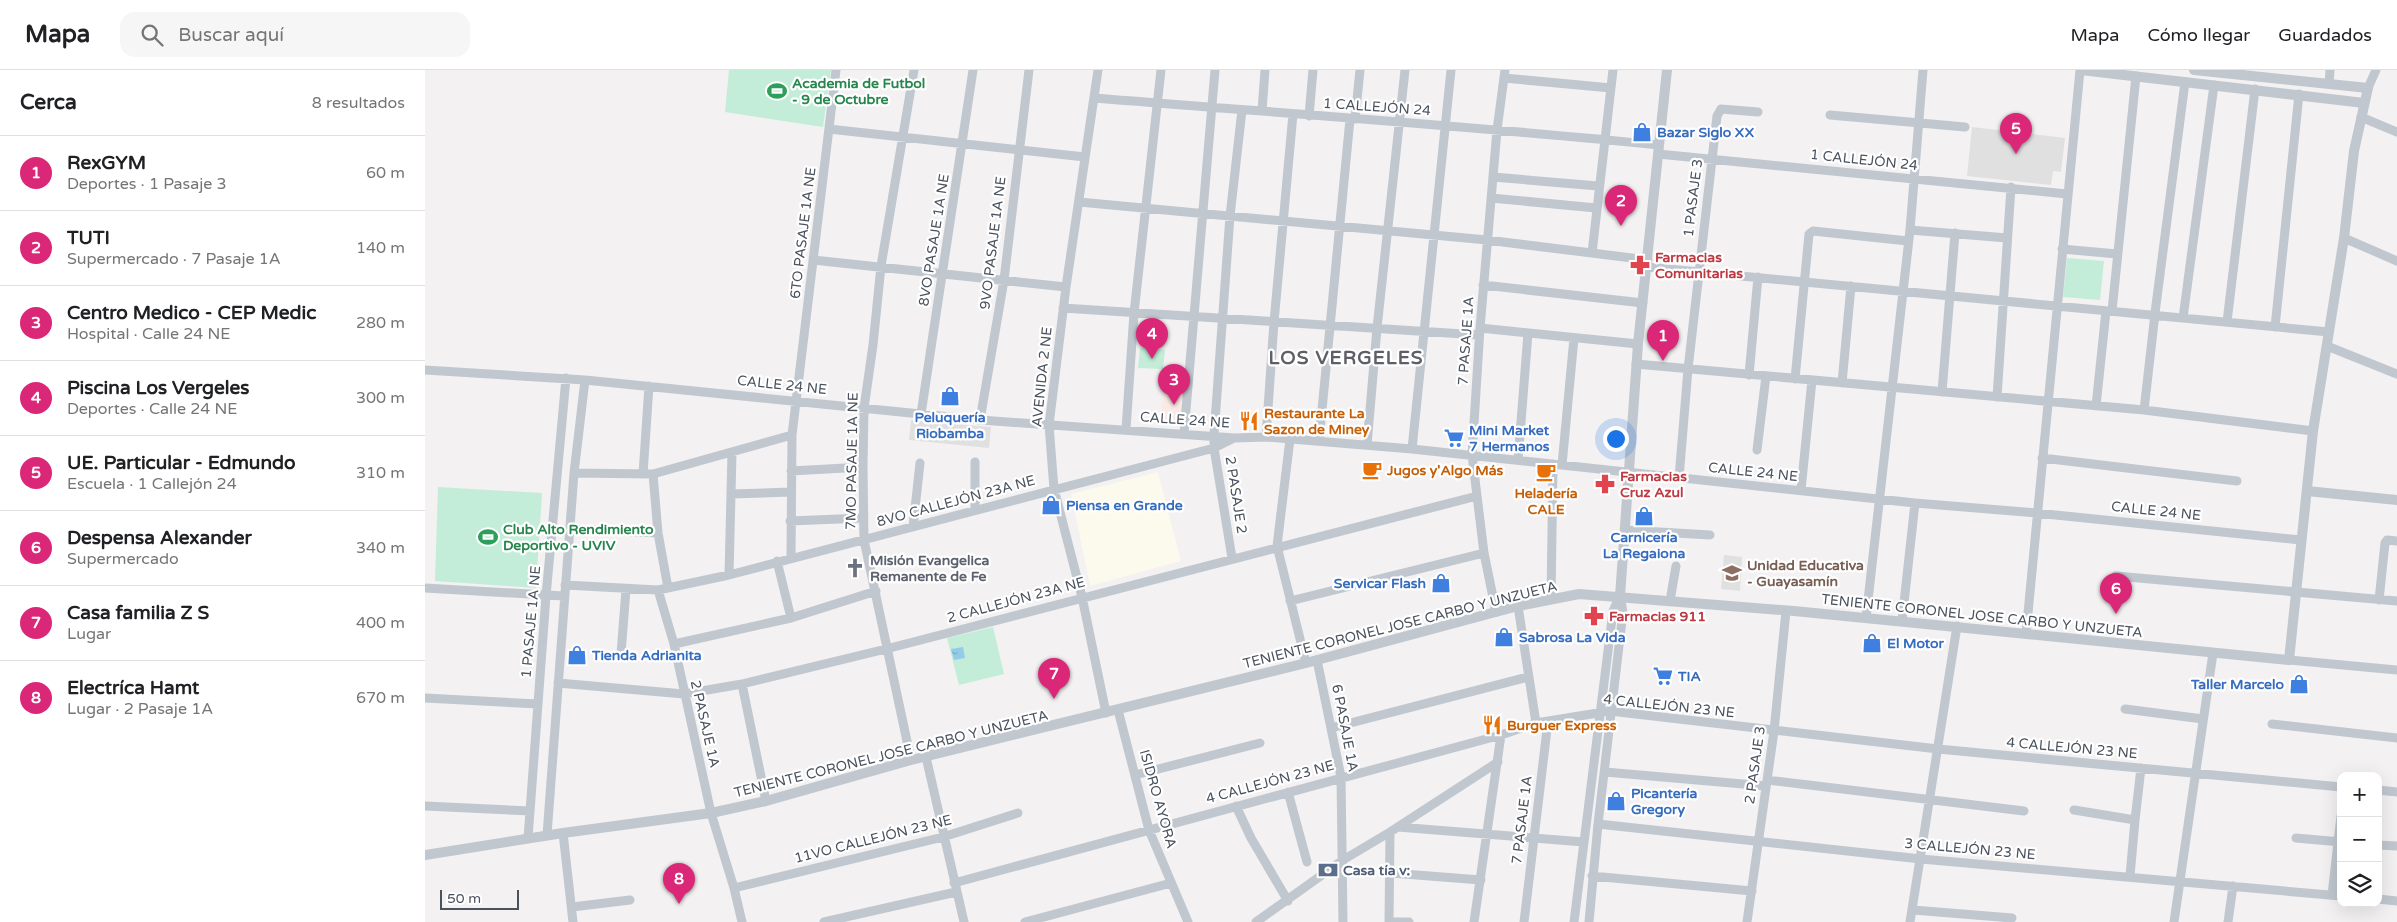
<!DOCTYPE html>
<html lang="es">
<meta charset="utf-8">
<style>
:root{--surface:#fff;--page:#f6f6f6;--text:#202124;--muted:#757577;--line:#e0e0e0;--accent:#db2777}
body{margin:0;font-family:"Varela Round",sans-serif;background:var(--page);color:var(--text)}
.controls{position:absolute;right:15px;bottom:15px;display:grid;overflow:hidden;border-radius:10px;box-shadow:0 5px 20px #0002}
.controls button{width:45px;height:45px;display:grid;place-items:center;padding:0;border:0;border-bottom:1px solid var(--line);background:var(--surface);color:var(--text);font:25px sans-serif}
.scale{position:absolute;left:15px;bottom:12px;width:79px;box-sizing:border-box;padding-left:5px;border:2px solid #4a525e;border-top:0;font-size:14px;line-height:18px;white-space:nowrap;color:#4a525e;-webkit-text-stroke:4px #fff;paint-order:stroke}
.you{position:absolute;left:1190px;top:368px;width:18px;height:18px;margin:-12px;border:4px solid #fff;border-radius:50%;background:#1a73e8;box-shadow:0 0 0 8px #1a73e833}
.badge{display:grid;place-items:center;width:32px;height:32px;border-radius:50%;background:var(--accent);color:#fff;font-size:16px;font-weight:700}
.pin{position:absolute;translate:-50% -41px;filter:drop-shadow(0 1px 2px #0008)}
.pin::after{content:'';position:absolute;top:26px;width:18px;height:15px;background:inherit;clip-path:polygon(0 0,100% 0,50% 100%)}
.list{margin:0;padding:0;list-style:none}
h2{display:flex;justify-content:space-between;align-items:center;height:65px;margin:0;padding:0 20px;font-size:21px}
h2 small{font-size:16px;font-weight:400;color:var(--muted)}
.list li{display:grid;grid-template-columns:32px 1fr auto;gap:15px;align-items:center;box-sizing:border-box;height:75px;padding:0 20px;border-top:1px solid var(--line)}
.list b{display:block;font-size:19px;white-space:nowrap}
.list p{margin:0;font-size:16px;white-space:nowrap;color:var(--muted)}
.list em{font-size:16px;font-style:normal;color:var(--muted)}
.icon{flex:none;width:28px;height:28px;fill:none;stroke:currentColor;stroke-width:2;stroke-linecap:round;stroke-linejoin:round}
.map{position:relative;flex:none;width:1972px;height:852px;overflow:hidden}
header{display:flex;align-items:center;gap:30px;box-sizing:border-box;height:70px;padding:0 25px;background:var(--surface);border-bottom:1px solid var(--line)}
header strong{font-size:24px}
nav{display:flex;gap:28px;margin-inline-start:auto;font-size:18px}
.search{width:350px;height:45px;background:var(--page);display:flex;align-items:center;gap:12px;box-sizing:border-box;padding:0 18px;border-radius:15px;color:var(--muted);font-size:19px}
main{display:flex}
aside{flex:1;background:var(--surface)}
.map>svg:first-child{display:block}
</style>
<header>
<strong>Mapa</strong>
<div class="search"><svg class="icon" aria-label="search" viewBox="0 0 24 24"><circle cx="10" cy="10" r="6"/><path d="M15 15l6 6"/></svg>Buscar aquí</div>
<nav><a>Mapa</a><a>Cómo llegar</a><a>Guardados</a></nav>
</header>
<main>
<aside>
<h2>Cerca<small>8 resultados</small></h2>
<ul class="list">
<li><span class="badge">1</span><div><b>RexGYM</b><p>Deportes · 1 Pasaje 3</p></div><em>60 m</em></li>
<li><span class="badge">2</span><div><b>TUTI</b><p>Supermercado · 7 Pasaje 1A</p></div><em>140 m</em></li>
<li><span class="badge">3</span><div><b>Centro Medico - CEP Medic</b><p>Hospital · Calle 24 NE</p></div><em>280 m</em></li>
<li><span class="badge">4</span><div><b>Piscina Los Vergeles</b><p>Deportes · Calle 24 NE</p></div><em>300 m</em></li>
<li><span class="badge">5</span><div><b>UE. Particular - Edmundo</b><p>Escuela · 1 Callejón 24</p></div><em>310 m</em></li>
<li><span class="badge">6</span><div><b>Despensa Alexander</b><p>Supermercado</p></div><em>340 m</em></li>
<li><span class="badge">7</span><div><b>Casa familia Z S</b><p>Lugar</p></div><em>400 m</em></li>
<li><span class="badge">8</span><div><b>Electríca Hamt</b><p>Lugar · 2 Pasaje 1A</p></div><em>670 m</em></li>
</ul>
</aside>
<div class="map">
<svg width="1972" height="852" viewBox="0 0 1972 852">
<defs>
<pattern id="water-ripples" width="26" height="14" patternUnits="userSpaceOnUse" patternTransform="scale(1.25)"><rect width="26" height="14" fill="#93cce8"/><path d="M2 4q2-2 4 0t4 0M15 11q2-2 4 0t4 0" fill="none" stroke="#7aa8bf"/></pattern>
</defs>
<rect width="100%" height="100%" fill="#f3f1f1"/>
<!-- commercial -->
<path fill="#fcf9ed" d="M733,402l23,89 -91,25 -19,-92z"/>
<!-- education -->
<path fill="#e1e0e0" d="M1547,57l93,11 -4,34 -8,-1 -2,14 -84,-9z
M486,350l80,7 -2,21 -80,-8z
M1299,485l18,2 -2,34 -19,-2z"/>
<!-- medical -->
<path fill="#fae9e4" d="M739,320l22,1 -3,30 -22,-2z"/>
<!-- green -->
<path fill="#c3edd8" d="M304,0h102l-8,57 -98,-15z
M1642,188l37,3 -4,39 -37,-3z
M715,278l25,2 -2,19 -25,-1z
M13,417l104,6 -6,95 -101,-7z
M568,557l11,47 -45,11 -12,-47z"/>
<!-- water -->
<path fill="url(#water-ripples)" d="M538,577l2,11 -11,2 -3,-11z"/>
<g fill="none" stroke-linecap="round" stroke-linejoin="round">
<!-- minor -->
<path stroke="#c0c7cf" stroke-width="9" d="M673,0l-32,217 -17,138 5,64 28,108 24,116
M1079,8l107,10
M1904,14l1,-14
M1943,18l8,-18
M669,28c188,15 377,28 565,47
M837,41l3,-41
M1405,45l135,12
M884,46l4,-46
M1936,47l36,15
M930,49l5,-49
M404,59l256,28
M1233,84l409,40
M1068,107l105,9
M1066,128l105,10
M654,132l408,38 161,20
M1485,160l97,8
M1919,168l53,23
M1637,179l55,5
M1167,183l21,-183
M388,190l253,27
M1222,197l682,65
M1058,215l160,18
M638,238l416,27
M1687,241l24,-235
M1758,248l31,-233
M1802,252l28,-233
M1850,257l24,-233
M1055,258l158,16
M1902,276l70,28
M1211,294l508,46 169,21
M0,300l160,10 395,40 254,18 32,-1 146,12 503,54 121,10 265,27
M1324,305l9,-98
M1370,309l14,-145 4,-3 95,10
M1417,313l9,-97
M1517,322l13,-159
M1572,327l14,-210
M1671,336l10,-95
M1719,340l12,-105 29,-223
M496,344l52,-344
M555,350l24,-140 25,-210
M701,359l8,-116 27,-243
M759,363l31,-363
M841,367l8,-115 19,-208
M865,369l-13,107 29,117
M894,371l31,-322
M942,375l10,-117 28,-258
M987,379l39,-379
M1332,380l9,-74
M1617,388l195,23
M1093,390l10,-127
M1137,395l12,-127
M366,401l72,-4
M149,403l79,1 139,-39 44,-365
M218,404l6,-88
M228,404l5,59 10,55
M1254,408l9,-109 29,-253 4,-7 37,3
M1376,420l11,-110
M306,424l60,-2
M550,440v-48
M365,451l73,-3
M488,457l7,-64
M144,459l89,4
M1200,460l85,5
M366,487l1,-122
M807,488l-18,-110v-13l16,-219 12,-106
M352,491l14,57
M304,505l3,-123
M1691,506l281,25
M140,515l93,5 71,-15 485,-127 20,-10
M0,518l139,8
M233,520l16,54 37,169 23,75 8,34
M1126,529l2,-135
M1954,530l6,-57 2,-3 10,1
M865,531l194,-48
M1245,531l6,-35
M1093,536l18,117
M1071,542l-12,-59 -12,-98 8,-127 17,-198 8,-60
M1441,548l44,-388 13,-160
M1477,551l13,-118
M1601,564l54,-564
M249,574l117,-26 85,-27
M196,584l5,-65
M892,590l24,117 2,145
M1864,590l108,10
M133,613l126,11 58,-10 144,-35 591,-153
M317,614l24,117
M0,628l113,6
M1700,639l78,10
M693,640l31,120 39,92
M1847,654l125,14
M906,658l197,-51
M501,687l38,165
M486,690l-47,-220 -1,-73 1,-59 9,-63 8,-79 33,-196
M1180,702l161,14
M710,705l125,-32
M1342,710l257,31
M1953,720l19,2
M863,722l19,70
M0,736l105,5
M811,736l15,32 37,63
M1649,740l61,10 -5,56
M1710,750l6,-52
M1173,754l323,35 420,37
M973,757l186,15
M138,763l10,89
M122,765l27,-362 11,-93
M103,768l18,-242 20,-218
M1871,768l45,4
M1953,775l19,1
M966,803l90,7
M1167,806l160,15
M529,813l547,-148 35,-12 74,-12 328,38 403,38
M309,818l209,-51 75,-24
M1907,825l9,-79
M1953,829l19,2
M147,837l58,-7
M1488,840l99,8
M399,852l132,-30
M600,852l146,-39
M831,852l87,-62 47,-28 108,-70
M964,852l1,-90
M964,852h20
M1049,852l27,-187
M1099,852l24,-201
M1149,852l39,-311 7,-15
M1164,852l9,-98 25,-212 -3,-16
M1322,852l27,-191 12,-120
M1485,852l47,-296
M1749,852l39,-269
M1803,852l5,-36"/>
<!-- tertiary -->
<path stroke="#c0c7cf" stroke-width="10" d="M1656,0l283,33
M1882,421l90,9
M1195,526l18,-252 29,-274
M0,785l138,-22 148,-20 55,-12 145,-41 395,-97 212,-57 61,-12 215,17 495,49 24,-229 31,-193 10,-87 14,-63 -174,-18"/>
</g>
<!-- icons -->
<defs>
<symbol id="stadium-bare" viewBox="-9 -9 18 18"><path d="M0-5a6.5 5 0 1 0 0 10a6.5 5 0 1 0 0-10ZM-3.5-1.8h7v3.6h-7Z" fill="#2e9e5b" stroke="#fff" stroke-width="2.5" paint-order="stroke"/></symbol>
<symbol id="shop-bare" viewBox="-9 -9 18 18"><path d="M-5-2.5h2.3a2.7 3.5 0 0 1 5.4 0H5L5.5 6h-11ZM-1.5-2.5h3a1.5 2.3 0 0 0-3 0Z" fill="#3f7fe0" stroke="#fff" stroke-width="2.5" paint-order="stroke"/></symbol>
<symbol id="pharmacy-bare" viewBox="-9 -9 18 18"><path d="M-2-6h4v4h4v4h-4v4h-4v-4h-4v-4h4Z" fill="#e0444e" stroke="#fff" stroke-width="2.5" paint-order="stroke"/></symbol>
<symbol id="restaurant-bare" viewBox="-9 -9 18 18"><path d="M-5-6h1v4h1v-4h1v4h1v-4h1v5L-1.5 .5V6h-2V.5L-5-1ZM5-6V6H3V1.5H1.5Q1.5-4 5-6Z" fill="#e8710a" stroke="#fff" stroke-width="2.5" paint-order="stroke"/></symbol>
<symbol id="supermarket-bare" viewBox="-9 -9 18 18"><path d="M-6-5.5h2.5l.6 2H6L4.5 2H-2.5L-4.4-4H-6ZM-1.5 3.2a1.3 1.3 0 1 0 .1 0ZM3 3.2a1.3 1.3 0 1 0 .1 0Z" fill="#3f7fe0" stroke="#fff" stroke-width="2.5" paint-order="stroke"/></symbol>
<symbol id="cafe-bare" viewBox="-9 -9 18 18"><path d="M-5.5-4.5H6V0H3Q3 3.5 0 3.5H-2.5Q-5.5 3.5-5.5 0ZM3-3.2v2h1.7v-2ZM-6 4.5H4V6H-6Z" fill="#e8710a" stroke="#fff" stroke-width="2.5" paint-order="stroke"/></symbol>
<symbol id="church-bare" viewBox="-9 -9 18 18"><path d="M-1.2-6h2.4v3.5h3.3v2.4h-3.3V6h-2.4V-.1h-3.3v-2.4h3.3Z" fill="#6b7280" stroke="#fff" stroke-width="2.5" paint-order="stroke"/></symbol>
<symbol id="school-bare" viewBox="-9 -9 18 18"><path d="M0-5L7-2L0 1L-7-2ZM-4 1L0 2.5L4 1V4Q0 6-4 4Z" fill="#8d6e63" stroke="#fff" stroke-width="2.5" paint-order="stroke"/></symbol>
<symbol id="bank-bare" viewBox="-9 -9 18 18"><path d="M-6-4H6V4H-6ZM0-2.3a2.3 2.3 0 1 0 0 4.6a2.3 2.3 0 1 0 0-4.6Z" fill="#5c6f8a" stroke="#fff" stroke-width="2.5" paint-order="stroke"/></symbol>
</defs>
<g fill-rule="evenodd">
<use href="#stadium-bare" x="338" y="7" width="28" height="28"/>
<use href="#shop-bare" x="1203" y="48" width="28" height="28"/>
<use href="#pharmacy-bare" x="1201" y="181" width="28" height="28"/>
<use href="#shop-bare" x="511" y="312" width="28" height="28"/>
<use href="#restaurant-bare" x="810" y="337" width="28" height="28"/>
<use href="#supermarket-bare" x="1015" y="354" width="28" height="28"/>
<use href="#cafe-bare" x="933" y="386" width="28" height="28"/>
<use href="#cafe-bare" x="1107" y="388" width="28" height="28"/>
<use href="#pharmacy-bare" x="1166" y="400" width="28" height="28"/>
<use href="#shop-bare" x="612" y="421" width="28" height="28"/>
<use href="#shop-bare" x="1205" y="432" width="28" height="28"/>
<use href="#stadium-bare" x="49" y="453" width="28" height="28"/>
<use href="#church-bare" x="416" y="484" width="28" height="28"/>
<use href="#school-bare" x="1293" y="489" width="28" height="28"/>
<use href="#shop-bare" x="1002" y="499" width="28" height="28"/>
<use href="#pharmacy-bare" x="1155" y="532" width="28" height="28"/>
<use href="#shop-bare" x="1065" y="553" width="28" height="28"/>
<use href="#shop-bare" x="1433" y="559" width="28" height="28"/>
<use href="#shop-bare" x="138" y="571" width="28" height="28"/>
<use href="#supermarket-bare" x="1224" y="592" width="28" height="28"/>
<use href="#shop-bare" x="1860" y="600" width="28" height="28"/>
<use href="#restaurant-bare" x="1053" y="641" width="28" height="28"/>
<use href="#shop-bare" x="1177" y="717" width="28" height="28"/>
<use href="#bank-bare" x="889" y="786" width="28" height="28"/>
</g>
<g text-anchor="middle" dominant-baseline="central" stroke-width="4.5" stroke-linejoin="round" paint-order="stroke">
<!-- leisure labels -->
<g font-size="14" font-weight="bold" fill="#27864d" stroke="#fff" text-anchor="start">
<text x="367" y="13">Academia de Futbol<tspan x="367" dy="16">- 9 de Octubre</tspan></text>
<text x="78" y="459">Club Alto Rendimiento<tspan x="78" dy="16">Deportivo - UVIV</tspan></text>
</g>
<!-- street labels -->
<g font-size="14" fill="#4a525e" stroke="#fff">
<text transform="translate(952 37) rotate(4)">1 CALLEJÓN 24</text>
<text transform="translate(1439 90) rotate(6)">1 CALLEJÓN 24</text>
<text transform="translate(1268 128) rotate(-83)">1 PASAJE 3</text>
<text transform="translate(378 163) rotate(-83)">6TO PASAJE 1A NE</text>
<text transform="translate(509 170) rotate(-81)">8VO PASAJE 1A NE</text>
<text transform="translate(568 173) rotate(-83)">9VO PASAJE 1A NE</text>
<text transform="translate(1041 271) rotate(-86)">7 PASAJE 1A</text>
<text transform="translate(617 307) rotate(-84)">AVENIDA 2 NE</text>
<text transform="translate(357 315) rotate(6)">CALLE 24 NE</text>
<text transform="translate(760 350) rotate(4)">CALLE 24 NE</text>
<text transform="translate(427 391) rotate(-89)">7MO PASAJE 1A NE</text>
<text transform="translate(1328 402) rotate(6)">CALLE 24 NE</text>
<text transform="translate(811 425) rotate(81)">2 PASAJE 2</text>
<text transform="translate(531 431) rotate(-15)">8VO CALLEJÓN 23A NE</text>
<text transform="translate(1731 441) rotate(6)">CALLE 24 NE</text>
<text transform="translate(591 530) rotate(-15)">2 CALLEJÓN 23A NE</text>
<text transform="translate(1557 546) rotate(6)">TENIENTE CORONEL JOSE CARBO Y UNZUETA</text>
<text transform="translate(106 552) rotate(-85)">1 PASAJE 1A NE</text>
<text transform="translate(975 555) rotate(-14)">TENIENTE CORONEL JOSE CARBO Y UNZUETA</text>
<text transform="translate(1244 636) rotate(6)">4 CALLEJÓN 23 NE</text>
<text transform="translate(280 654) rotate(77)">2 PASAJE 1A</text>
<text transform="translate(920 658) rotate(79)">6 PASAJE 1A</text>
<text transform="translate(1647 678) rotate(5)">4 CALLEJÓN 23 NE</text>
<text transform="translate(466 684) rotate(-14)">TENIENTE CORONEL JOSE CARBO Y UNZUETA</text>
<text transform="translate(1330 695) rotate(-82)">2 PASAJE 3</text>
<text transform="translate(845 712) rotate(-15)">4 CALLEJÓN 23 NE</text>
<text transform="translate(733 729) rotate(74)">ISIDRO AYORA</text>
<text transform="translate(1097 750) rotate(-83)">7 PASAJE 1A</text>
<text transform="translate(448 769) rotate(-14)">11VO CALLEJÓN 23 NE</text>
<text transform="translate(1545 779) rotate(5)">3 CALLEJÓN 23 NE</text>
</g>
<!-- shop labels -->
<g font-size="14" font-weight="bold" fill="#366cbe" stroke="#fff" text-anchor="start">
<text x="1232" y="62">Bazar Siglo XX</text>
<text x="525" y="347" text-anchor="middle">Peluquería<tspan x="525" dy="16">Riobamba</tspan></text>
<text x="1044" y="360">Mini Market<tspan x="1044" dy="16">7 Hermanos</tspan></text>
<text x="641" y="435">Piensa en Grande</text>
<text x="1219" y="467" text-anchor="middle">Carnicería<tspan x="1219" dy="16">La Regaiona</tspan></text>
<text x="1001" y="513" text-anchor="end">Servicar Flash</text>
<text x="1094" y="567">Sabrosa La Vida</text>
<text x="1462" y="573">El Motor</text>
<text x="167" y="585">Tienda Adrianita</text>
<text x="1253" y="606">TIA</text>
<text x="1859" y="614" text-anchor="end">Taller Marcelo</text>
<text x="1206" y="723">Picantería<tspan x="1206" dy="16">Gregory</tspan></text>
</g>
<!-- health labels -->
<g font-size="14" font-weight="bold" fill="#be3a42" stroke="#fff" text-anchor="start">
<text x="1230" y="187">Farmacias<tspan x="1230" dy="16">Comunitarias</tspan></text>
<text x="1195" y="406">Farmacias<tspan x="1195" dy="16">Cruz Azul</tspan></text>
<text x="1184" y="546">Farmacias 911</text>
</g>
<!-- food labels -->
<g font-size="14" font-weight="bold" fill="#c56008" stroke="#fff" text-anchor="start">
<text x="839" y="343">Restaurante La<tspan x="839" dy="16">Sazon de Miney</tspan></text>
<text x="962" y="400">Jugos y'Algo Más</text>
<text x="1121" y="423" text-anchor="middle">Heladería<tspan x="1121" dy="16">CALE</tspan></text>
<text x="1082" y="655">Burguer Express</text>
</g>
<!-- worship labels -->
<g font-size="14" font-weight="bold" fill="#5b616d" stroke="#fff" text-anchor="start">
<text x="445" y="490">Misión Evangelica<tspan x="445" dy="16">Remanente de Fe</tspan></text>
</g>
<!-- education labels -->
<g font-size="14" font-weight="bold" fill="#785e54" stroke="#fff" text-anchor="start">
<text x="1322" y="495">Unidad Educativa<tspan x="1322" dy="16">- Guayasamín</tspan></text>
</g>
<!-- service labels -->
<g font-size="14" font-weight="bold" fill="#4e5e75" stroke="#fff" text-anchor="start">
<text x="918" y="800">Casa tía v:</text>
</g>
<!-- district labels -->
<g font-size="19" font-weight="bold" letter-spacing="1" fill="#5e6066" stroke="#fff">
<text x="921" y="288">LOS VERGELES</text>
</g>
</g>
</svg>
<div class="controls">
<button>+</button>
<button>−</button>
<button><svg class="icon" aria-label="layers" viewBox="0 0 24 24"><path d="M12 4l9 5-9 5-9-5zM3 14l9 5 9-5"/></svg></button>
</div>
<div class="scale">50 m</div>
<div class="you"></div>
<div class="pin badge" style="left:1238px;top:291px">1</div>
<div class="pin badge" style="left:1196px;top:156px">2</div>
<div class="pin badge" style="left:749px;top:335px">3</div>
<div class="pin badge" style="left:727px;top:289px">4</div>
<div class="pin badge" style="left:1591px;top:84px">5</div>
<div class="pin badge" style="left:1691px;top:544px">6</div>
<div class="pin badge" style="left:629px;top:629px">7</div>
<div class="pin badge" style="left:254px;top:834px">8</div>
</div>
</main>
